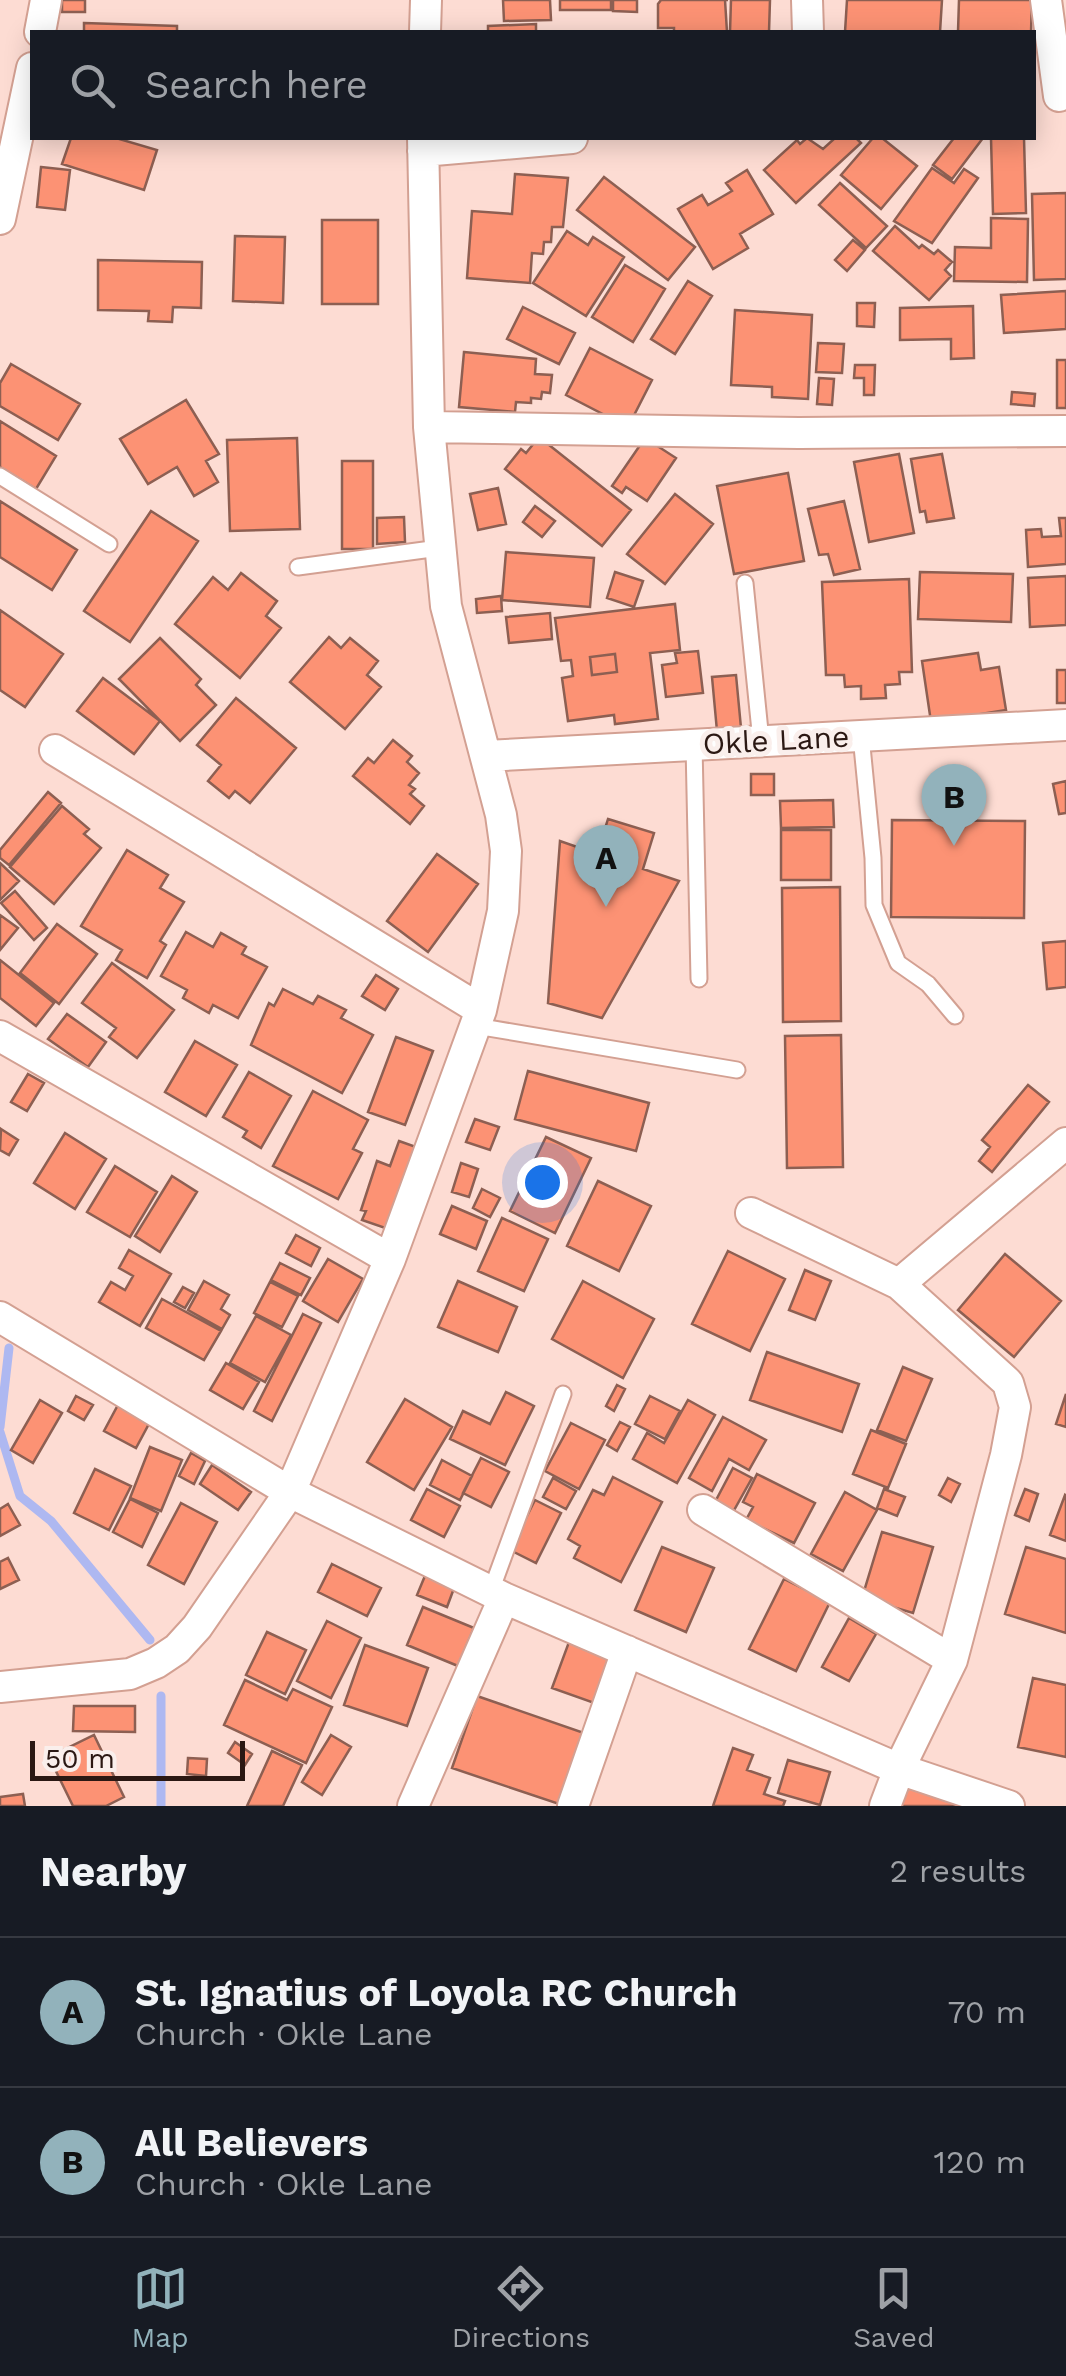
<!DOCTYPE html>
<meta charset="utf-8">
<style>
:root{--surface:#171b24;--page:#242831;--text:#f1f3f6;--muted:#9ea1a6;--line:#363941;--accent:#92b2bb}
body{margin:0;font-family:"Work Sans",sans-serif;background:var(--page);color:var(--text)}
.scale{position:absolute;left:30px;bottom:25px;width:215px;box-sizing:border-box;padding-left:10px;border:5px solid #2b1813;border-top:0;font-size:28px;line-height:35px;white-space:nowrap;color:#2b1813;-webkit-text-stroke:8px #faefec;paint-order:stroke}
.you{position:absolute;left:542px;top:1182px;width:35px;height:35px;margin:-25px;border:8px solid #fff;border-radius:50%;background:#1a73e8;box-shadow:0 0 0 15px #1a73e833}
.badge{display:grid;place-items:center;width:65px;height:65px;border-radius:50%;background:var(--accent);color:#111;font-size:32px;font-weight:700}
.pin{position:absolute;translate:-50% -82px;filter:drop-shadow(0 2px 5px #0008)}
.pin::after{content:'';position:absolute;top:52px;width:35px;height:30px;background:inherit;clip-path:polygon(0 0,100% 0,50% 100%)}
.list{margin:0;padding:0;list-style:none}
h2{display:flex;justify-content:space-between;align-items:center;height:130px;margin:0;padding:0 40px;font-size:42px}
h2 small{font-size:32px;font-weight:400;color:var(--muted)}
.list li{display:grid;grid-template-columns:65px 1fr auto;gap:30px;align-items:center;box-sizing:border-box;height:150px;padding:0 40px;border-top:2px solid var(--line)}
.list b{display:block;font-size:38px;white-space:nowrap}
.list p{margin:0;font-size:32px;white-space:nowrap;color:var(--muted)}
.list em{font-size:32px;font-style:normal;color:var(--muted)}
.icon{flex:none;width:55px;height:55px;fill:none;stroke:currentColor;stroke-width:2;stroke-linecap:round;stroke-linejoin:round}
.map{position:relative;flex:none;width:1066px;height:1806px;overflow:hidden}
.search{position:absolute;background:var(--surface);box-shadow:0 5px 25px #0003;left:30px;right:30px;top:30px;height:110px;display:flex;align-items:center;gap:25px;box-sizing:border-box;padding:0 35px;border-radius:0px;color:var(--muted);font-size:38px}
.sheet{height:430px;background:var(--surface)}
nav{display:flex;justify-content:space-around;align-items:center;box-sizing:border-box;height:140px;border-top:2px solid var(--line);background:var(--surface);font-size:28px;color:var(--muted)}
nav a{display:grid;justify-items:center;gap:5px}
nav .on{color:var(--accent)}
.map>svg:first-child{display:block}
</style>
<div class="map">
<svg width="1066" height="1806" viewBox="0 0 1066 1806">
<rect width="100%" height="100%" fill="#fddcd3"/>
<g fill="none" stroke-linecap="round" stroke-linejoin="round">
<!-- stream -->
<path stroke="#aeb8f1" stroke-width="9" d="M0,1427l9,-79
M0,1432l20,64 31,25 99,119
M161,1696v110"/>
</g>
<!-- building -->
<path fill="#fc9274" stroke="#8d5f52" stroke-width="2.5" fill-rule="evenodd" d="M62,0h23v12h-23z
M503,0h47l1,20 -47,1z
M560,0h51v10h-51z
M613,0h24v12l-24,-1z
M661,0h67h-3l2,32h-53v-4h-16v-24z
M731,0h39l-1,32h-39z
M847,0h95l-2,32h-95z
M959,0h73l-1,32h-73z
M84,23l93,3v6h-93z
M536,24v8h-48v-6z
M71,138h45l41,12 -13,40 -82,-26z
M807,138l16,11 12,-11h21l5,5 -65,60 -32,-33 33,-30 3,4z
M873,138h9l35,28 -36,43 -40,-34z
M954,138h29l-31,41 -19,-14z
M991,138h33l2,75 -33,1z
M41,167l29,3 -5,40 -28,-3z
M932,168l22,15 10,-14 14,9 -46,65 -38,-22z
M747,170l26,44 -33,20 8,14 -35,21 -35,-60 24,-14 6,10 24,-14 -6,-8z
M515,174l53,4 -5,49h-11l-1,15h-7l-1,12 -11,-1 -2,30 -63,-5 5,-67 40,3z
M604,177l91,70 -27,33 -91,-70z
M840,183l47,43 -21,22 -47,-43z
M1066,193v86l-32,1 -2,-86z
M991,218l37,1 -1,63 -73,-1 1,-34 36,1z
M322,220h56v84h-56z
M895,226l24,22 3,-3 12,9 4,-4 14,12 -7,8 6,6 -22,24 -56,-49z
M567,231l21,14 5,-8 31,20 -38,59 -53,-33z
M235,236l50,1 -2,66 -50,-2z
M853,240l12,10 -18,21 -12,-11z
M98,260l104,2 -1,46 -28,-1 -1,15 -24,-1 1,-10 -51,-1z
M625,265l40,24 -32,53 -41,-25z
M688,281l24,15 -37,58 -24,-15z
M1066,291v38l-62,4 -3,-38z
M857,303h18l-1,24 -17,-1z
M973,306l1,52 -23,1v-20l-51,1v-32z
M523,307l52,26 -16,31 -52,-25z
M735,310l77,5 -4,84 -36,-2v-10l-41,-2z
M818,343l26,1 -2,29 -26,-1z
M590,348l62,32 -24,47 -62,-32z
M464,352l72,7 -1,15 17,1 -2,18 -8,-1 -1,7 -10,-1v5l-15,-1 -1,10 -56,-5z
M1057,360h9v48h-9z
M11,364l69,40 -22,36 -58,-34v-23z
M855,365h20l-1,30h-10v-17h-10z
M819,378l15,1 -2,26 -15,-1z
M1012,392l23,2 -1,12 -23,-2z
M186,400l33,54 -13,7 12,21 -24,14 -17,-29 -29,17 -28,-45z
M0,421l56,35 -20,33 -36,-22z
M539,437l92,73 -29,36 -97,-77 16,-20 5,4z
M297,438l3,91 -70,2 -3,-91z
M645,438l31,20 -29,43 -21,-14 -4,6 -10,-7z
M899,454l15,79 -45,9 -15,-80z
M942,454l12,64 -27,4 -2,-11 -5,1 -9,-53z
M342,461h31v88h-31z
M788,473l16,88 -70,13 -17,-88z
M498,488l8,36 -28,6 -8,-36z
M675,494l38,30 -48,60 -38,-30z
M0,501l77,49 -25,40 -52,-33z
M844,501l16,68 -26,6 -6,-21 -9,1 -11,-46z
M535,506l20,15 -13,16 -19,-15z
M151,511l47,30 -68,101 -46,-31z
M404,517l1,25 -28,2v-26z
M1059,518h7v46l-38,3 -2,-37 15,-1 1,8 19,-1z
M506,552l88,6 -4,49 -88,-7z
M615,572l28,9 -9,26 -27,-9z
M920,572l93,2 -2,48 -93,-3z
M241,573l36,28 -11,15 15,12 -41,50 -65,-54 38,-47 15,13z
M1066,576v49l-36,2 -2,-49z
M909,579l3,93h-13l1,12 -15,1 1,13 -25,1v-13l-16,1 -1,-12h-18l-4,-93z
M501,596l1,15 -25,2 -1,-14z
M675,604l5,46 -30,3 8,66 -43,5 -1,-9 -46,6 -6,-43 11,-2 -2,-16 -10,1 -6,-43zM615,654l2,18 -25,3 -2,-18z
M0,610l63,44 -38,53 -25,-17z
M550,613l2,26 -43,4 -3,-26z
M329,637l12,11 9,-10 28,23 -11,14 14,12 -36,42 -55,-47z
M160,638l41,41 -5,6 20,20 -36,36 -61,-62z
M698,651l5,42 -37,4 -4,-32 15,-2 -2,-10z
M978,653l3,17 18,-3 7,43 -75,12 -9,-61z
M615,654l2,18 -25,3 -2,-18z
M1057,670h9v33h-9z
M736,675l5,53 -24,3 -5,-54z
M103,678l57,43 -26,33 -57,-43z
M236,698l60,50 -46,55 -15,-12 -6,7 -21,-17 13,-16 -24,-20z
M393,740l19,16 -5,6 12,11 -10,12 6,4 -5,5 14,12 -14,18 -57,-48 15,-18 6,5z
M751,774h23v21h-23z
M1066,781v32l-7,1 -6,-30z
M48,792l13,11 -52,62 -9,-7v-8z
M833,800l1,27 -53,1 -1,-27z
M62,806l27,23 -5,5 17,14 -47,56 -44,-37z
M608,819l46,14 -11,36 36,12 -77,137 -54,-15 12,-162 37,13z
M892,820l133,1 -1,97 -133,-1z
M781,830h50v50h-50z
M127,850l41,25 -8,13 24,14 -24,39 6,4 -19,33 -31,-18 6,-10 -41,-24z
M437,854l41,30 -50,68 -41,-31z
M0,863l19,18 -19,19z
M840,887l1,134 -58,1 -1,-134z
M15,891l32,37 -13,12 -33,-37z
M0,915l18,13 -18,22z
M57,924l40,30 -38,50 -39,-31z
M186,932l27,15 8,-14 25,14 -4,7 25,13 -29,51 -25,-13 -4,8 -26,-15 4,-8 -26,-14z
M1066,941v46l-19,2 -4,-46z
M0,960l54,43 -18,23 -36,-28z
M112,963l62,47 -37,48 -28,-21 7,-9 -34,-25z
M376,975l22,14 -13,21 -23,-14z
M283,989l30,15 5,-8 28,14 -5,8 32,17 -31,58 -91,-48 18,-42 5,3z
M67,1014l39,28 -18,25 -40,-28z
M841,1035l2,132 -56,1 -2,-132z
M396,1037l37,14 -28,74 -37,-13z
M195,1041l42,24 -31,51 -41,-24z
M528,1071l121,32 -13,48 -121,-32z
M249,1072l42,24 -30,52 -18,-11 4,-6 -24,-14z
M28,1074l16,9 -17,28 -16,-9z
M1028,1085l21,17 -57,70 -13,-11 11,-14 -8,-7z
M313,1091l55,29 -15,29 9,4 -24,46 -65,-33z
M475,1119l24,8 -9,23 -24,-8z
M1,1129l17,11 -9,15 -9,-5z
M65,1133l41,26 -31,50 -41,-26z
M546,1137l45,21 -36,75 -45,-22z
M399,1141l17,6 -28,82 -26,-9 4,-9 -5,-1 16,-49 13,5z
M461,1163l17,6 -9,28 -17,-5z
M115,1166l42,26 -27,45 -43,-25z
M172,1176l25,16 -37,60 -25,-16z
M598,1181l53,25 -32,65 -52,-25z
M482,1189l18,9 -10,19 -17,-9z
M452,1206l35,15 -11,28 -36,-15z
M502,1218l46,21 -24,52 -46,-20z
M296,1235l24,13 -9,18 -25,-13z
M129,1250l42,24 -31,52 -41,-24 12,-20 14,8 8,-14 -14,-8z
M728,1251l57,28 -35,72 -58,-27z
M1005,1254l56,47 -47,56 -56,-47z
M328,1259l35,20 -25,43 -35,-21z
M280,1263l30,15 -9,17 -30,-15z
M805,1270l26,11 -16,39 -26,-10z
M204,1281l25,14 -8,14 9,6 -8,14 -34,-19z
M458,1281l59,26 -19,45 -60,-25z
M583,1281l71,38 -31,59 -71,-39z
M270,1282l28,14 -16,31 -28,-14z
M183,1287l11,6 -9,15 -11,-6z
M162,1299l59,32 -17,29 -58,-32z
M303,1314l18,9 -49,98 -18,-10z
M256,1316l35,19 -26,47 -35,-19z
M767,1352l92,32 -17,48 -92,-32z
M226,1363l33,19 -16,27 -33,-19z
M903,1367l29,12 -26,62 -29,-11z
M617,1385l8,4 -11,22 -8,-5z
M506,1392l28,14 -29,59 -55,-26 13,-28 27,13z
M1066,1394v33l-10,-3z
M76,1396l17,9 -9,15 -16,-9z
M650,1396l30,15 -15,28 -30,-15z
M405,1399l47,28 -38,63 -47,-28z
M40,1400l22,13 -29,50 -22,-13z
M688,1400l27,15 -38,68 -44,-24 14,-26 17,10z
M119,1403l32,17 -15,28 -32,-17z
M723,1417l43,23 -17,30 -20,-11 -17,32 -23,-13z
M620,1422l10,5 -13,24 -10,-6z
M571,1423l34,17 -26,49 -34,-18z
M871,1430l35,14 -18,44 -35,-14z
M150,1447l32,13 -21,51 -31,-13z
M191,1453l14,8 -11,23 -15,-8z
M481,1458l28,14 -18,35 -28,-14z
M442,1460l30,16 -12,24 -30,-15z
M212,1465l39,27 -13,18 -38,-26z
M733,1468l19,10 -19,34 -18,-10z
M95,1469l36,17 -22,44 -35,-17z
M757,1474l58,29 -21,40 -48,-23 7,-13 -10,-5z
M613,1477l49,25 -41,80 -47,-24 6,-12 -12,-7 25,-49 11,5z
M553,1478l23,13 -10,18 -23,-12z
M948,1478l12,6 -9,18 -12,-7z
M427,1489l33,17 -16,31 -33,-17z
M884,1489l21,8 -8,19 -20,-8z
M1025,1489l13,5 -9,27 -14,-6z
M845,1492l32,18 -34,61 -32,-17z
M1065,1495l1,1v45l-16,-6z
M130,1499l28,14 -16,34 -29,-15z
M535,1500l26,13 -25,50 -26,-13z
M181,1503l36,19 -33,62 -36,-19z
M8,1504l12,21 -20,11v-27z
M882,1532l51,15 -20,66 -51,-15z
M662,1547l52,21 -28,64 -51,-22z
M1026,1547l40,12v74l-61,-19z
M8,1558l11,22 -19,9v-27z
M332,1564l49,24 -14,28 -49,-24z
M427,1571l29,12 -9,24 -30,-12z
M784,1579l46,23 -34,69 -47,-22z
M423,1607l51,21 -16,38 -51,-21z
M849,1618l27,16 -27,47 -27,-14z
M327,1621l34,17 -30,60 -34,-17z
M267,1632l39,18 -21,44 -39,-19z
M569,1642l45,16 -17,46 -45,-16z
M365,1645l63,23 -21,58 -63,-21z
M1033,1678l33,7v72l-48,-10z
M245,1680l42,20 6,-11 39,18 -26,56 -82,-38z
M477,1696l107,37 -25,71 -107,-36z
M74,1706h61v26l-62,-1z
M94,1735l30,62 -18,9h-33l-24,-49z
M331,1735l20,12 -29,48 -20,-13z
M235,1742l17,12 -7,11 -17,-12z
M733,1748l20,7 -6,15 23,8 -6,16 21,7 -2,5h-70z
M272,1751l30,14 -19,41h-36z
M188,1758l19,1 -1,17 -19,-2z
M788,1760l42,12 -10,33 -42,-12z
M912,1778l47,28h-63z
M23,1794l2,12h-25v-9z"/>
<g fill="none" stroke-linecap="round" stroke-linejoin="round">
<defs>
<path id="lane" d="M0,476l109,68
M298,567l141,-19
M745,583l16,158
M861,736l12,122 1,47 24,58 30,21 27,32
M694,745l5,234
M476,1026l261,44
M491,1591l72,-197"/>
<path id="street" d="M807,0l1,32
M1046,0l13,96
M40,32l6,-32
M425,32l1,-32
M423,151l149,-13
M0,219l32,-151
M429,427l370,6 267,-2
M55,750l426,260
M486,756l580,-31
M0,1036l390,223
M751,1213l148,71 109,99 7,24 -9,48 -54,205 -53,109 -14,37
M899,1284l167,-141
M0,1317l290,175 214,106 395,171 110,37
M703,1510l249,150
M0,1687l130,-13 26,-11 21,-14 20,-22 93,-135 100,-233 91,-249 22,-99 3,-60 -5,-36 -55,-209 -17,-179 -6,-289
M413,1806l91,-208
M573,1806l54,-155"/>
</defs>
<!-- lane casing -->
<use href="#lane" stroke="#d3a092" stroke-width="19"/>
<!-- street casing -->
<use href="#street" stroke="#d3a092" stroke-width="34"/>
<!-- lane -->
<use href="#lane" stroke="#fff" stroke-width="15"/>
<!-- street -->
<use href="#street" stroke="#fff" stroke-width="30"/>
</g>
<g text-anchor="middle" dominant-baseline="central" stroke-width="10" stroke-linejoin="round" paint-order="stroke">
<!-- street labels -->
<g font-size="30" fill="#2b1813" stroke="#faefec">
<text transform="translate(776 740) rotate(-3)">Okle Lane</text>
</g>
</g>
</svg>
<div class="scale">50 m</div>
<div class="you"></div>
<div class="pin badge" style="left:606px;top:907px">A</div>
<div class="pin badge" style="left:954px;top:846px">B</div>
<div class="search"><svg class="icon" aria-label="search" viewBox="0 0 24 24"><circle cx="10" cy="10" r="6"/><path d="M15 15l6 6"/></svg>Search here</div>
</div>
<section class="sheet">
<h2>Nearby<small>2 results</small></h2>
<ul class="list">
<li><span class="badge">A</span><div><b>St. Ignatius of Loyola RC Church</b><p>Church · Okle Lane</p></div><em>70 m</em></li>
<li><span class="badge">B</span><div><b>All Believers</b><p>Church · Okle Lane</p></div><em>120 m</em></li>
</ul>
</section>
<nav>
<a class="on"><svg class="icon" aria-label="map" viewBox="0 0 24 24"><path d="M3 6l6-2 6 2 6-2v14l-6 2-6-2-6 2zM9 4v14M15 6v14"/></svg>Map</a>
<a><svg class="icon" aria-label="directions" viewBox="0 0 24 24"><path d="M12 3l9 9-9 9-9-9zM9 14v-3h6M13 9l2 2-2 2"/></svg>Directions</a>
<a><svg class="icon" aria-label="saved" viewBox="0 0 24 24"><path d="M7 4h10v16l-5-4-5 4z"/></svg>Saved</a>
</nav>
